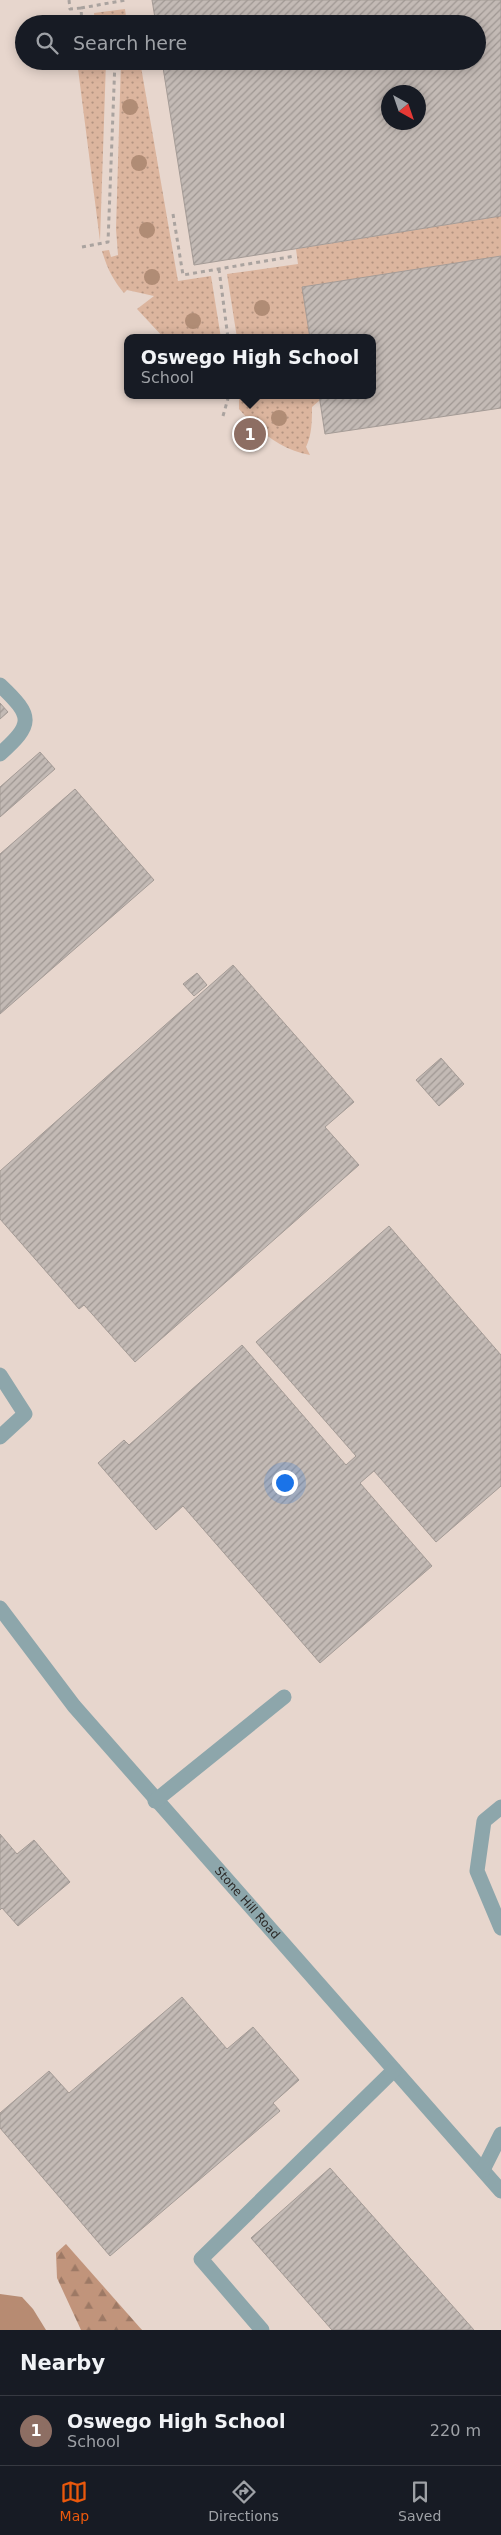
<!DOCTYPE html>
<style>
:root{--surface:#171b24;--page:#20242c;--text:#f1f3f6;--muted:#9ea1a6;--line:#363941;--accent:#ea580c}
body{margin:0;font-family:"DejaVu Sans",sans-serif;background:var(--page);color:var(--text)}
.compass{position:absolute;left:381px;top:85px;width:45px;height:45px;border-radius:50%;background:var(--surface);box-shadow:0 2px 12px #0003;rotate:140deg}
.you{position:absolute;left:284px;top:1482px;width:18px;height:18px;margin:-12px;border:4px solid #fff;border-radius:50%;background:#1a73e8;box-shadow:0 0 0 8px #1a73e833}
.badge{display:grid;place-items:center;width:32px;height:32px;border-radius:50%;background:var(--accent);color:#fff;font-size:16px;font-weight:700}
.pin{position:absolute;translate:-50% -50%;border:2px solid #fff;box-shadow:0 1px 5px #0006}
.popup{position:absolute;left:124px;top:334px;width:252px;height:65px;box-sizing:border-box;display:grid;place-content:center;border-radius:10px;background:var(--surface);filter:drop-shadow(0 1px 4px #0005);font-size:16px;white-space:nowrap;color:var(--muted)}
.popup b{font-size:19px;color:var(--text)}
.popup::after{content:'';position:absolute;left:50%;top:100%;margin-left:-10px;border:10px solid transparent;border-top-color:var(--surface)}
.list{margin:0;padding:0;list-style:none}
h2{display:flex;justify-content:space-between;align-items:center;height:65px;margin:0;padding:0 20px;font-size:21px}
h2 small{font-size:16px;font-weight:400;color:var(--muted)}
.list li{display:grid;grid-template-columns:32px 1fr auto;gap:15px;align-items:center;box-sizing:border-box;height:70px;padding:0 20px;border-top:1px solid var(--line)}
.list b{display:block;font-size:19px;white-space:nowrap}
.list p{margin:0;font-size:16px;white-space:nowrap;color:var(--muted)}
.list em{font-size:16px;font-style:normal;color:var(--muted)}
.icon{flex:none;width:28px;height:28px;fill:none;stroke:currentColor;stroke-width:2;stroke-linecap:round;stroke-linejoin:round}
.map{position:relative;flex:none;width:501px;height:2330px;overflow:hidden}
.search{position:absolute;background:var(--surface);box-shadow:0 2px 12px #0003;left:15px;right:15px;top:15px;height:55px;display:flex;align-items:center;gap:12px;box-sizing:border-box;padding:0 18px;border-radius:28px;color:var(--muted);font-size:19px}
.sheet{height:135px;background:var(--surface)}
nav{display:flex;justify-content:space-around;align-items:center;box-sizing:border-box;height:70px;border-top:1px solid var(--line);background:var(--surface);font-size:14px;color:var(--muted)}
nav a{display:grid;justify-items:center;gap:2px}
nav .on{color:var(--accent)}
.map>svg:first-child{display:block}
</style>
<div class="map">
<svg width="501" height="2330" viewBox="0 0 501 2330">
<defs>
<pattern id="grass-dots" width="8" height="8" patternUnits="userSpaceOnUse" patternTransform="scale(1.25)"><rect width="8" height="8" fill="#dcb59e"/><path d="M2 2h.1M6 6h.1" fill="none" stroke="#b39381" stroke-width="1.8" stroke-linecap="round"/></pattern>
<pattern id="forest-firs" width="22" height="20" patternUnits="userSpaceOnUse" patternTransform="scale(1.25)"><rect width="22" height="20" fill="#c1947b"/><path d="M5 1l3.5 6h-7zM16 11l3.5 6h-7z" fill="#9d7965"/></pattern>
<pattern id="building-hatch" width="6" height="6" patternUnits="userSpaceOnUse" patternTransform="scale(1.25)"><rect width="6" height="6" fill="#c3bab5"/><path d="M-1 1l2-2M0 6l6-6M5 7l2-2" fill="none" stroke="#9f9793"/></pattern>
</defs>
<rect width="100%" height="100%" fill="#ebe2dd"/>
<!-- built -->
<path fill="#e7d6cd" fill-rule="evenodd" d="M0,0h501v2330h-501zM24,24h453v37h-453zM388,92h30v30h-30zM128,338h244v57h-244z"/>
<!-- grass -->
<path fill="url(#grass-dots)" d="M125,9l2,15h-32l-1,-11z
M77,61h29l-6,180z
M121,61h19l38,220 33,-5 10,62h-57l-27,-29 17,-13 -27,-6 -3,3c-11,-13 -17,-25 -22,-42l7,-1 2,7 7,-2 -2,-26z
M501,216v40l-198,31 7,51h-73l-10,-64 71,-10 -2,-15z
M239,395h80l1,5 -8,7c0,13 0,28 -6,40l4,8c-29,-5 -53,-25 -71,-46z"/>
<!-- forest -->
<path fill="url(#forest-firs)" d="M66,2244l76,86h-61l-24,-52 -1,-25z"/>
<!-- water -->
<path fill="#b78b72" d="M0,2294l22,3 11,12 13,21h-46z"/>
<!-- building -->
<path fill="url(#building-hatch)" stroke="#a49b96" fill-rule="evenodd" d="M152,0h349v216l-307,49 -32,-204h315v-37h-321zM388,92h30v30h-30z
M501,256v152l-176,26 -6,-39h53v-57h-62l-8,-51z
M0,703l8,9 -8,7z
M40,752l15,17 -55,48v-30z
M75,789l79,91 -154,134v-160z
M233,965l121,137 -29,25 34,38 -224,197 -51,-57 -5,4 -79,-90v-48z
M197,973l10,12 -13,11 -11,-12z
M441,1058l23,26 -25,22 -23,-26z
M389,1226l112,129v131l-65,56 -62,-71 -14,12 72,83 -112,97 -137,-157 -27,24 -58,-67 26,-23 5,5 113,-100 104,120 10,-9 -100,-114z
M0,1834l17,20 17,-14 36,42 -52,44 -16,-18 -2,2z
M182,1997l45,52 26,-22 46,53 -26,23 7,8 -170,145 -110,-128v-15l49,-42 20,22z
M330,2168l144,162h-142l-81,-92z"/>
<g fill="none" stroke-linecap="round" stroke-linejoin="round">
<!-- path -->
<path stroke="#aaa39f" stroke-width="3" stroke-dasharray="4 4" stroke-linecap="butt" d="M69,0l1,9 11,-1
M82,24l-1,-16 45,-8
M173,214l10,61 112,-19
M82,247l26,-5 7,-181
M219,269l9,69
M223,416l6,-21"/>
<!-- minor -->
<g stroke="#8da6ab" stroke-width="15">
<path d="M0,685c34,32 33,39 0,69"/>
<path d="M0,1375l25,39 -25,23"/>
<path id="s1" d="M0,1608l74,98 427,485"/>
<path d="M155,1801l129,-104"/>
<path d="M501,1807l-17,14 -7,50 24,57"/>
<path d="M483,2170l18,-36"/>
<path d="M262,2330l-61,-71 193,-189"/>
</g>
</g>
<!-- trees -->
<g fill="#b08c75">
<circle cx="130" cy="107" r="8"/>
<circle cx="139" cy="163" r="8"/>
<circle cx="147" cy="230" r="8"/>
<circle cx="152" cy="277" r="8"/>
<circle cx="262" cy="308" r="8"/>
<circle cx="193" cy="321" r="8"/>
<circle cx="279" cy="418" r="8"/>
</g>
<g text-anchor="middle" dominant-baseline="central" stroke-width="4" stroke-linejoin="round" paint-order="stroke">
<!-- street labels -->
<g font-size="12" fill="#2b2826" stroke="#ebe2dd">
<text stroke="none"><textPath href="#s1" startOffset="385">Stone Hill Road</textPath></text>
</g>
</g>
</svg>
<svg class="compass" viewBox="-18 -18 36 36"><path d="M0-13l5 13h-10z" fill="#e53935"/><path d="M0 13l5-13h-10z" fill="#9ea1a6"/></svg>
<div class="you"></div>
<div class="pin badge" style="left:250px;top:434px;background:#8d6e63">1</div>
<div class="popup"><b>Oswego High School</b>School</div>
<div class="search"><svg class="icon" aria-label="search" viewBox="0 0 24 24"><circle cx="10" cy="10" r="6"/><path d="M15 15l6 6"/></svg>Search here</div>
</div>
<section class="sheet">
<h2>Nearby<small></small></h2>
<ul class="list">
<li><span class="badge" style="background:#8d6e63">1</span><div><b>Oswego High School</b><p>School</p></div><em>220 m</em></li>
</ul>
</section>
<nav>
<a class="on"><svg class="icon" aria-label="map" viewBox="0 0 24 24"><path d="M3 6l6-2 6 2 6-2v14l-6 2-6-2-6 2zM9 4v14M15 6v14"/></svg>Map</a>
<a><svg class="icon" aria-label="directions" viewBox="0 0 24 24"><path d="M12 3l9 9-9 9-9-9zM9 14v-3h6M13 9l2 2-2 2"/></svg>Directions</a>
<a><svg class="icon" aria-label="saved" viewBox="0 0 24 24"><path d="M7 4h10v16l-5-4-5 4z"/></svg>Saved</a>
</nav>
